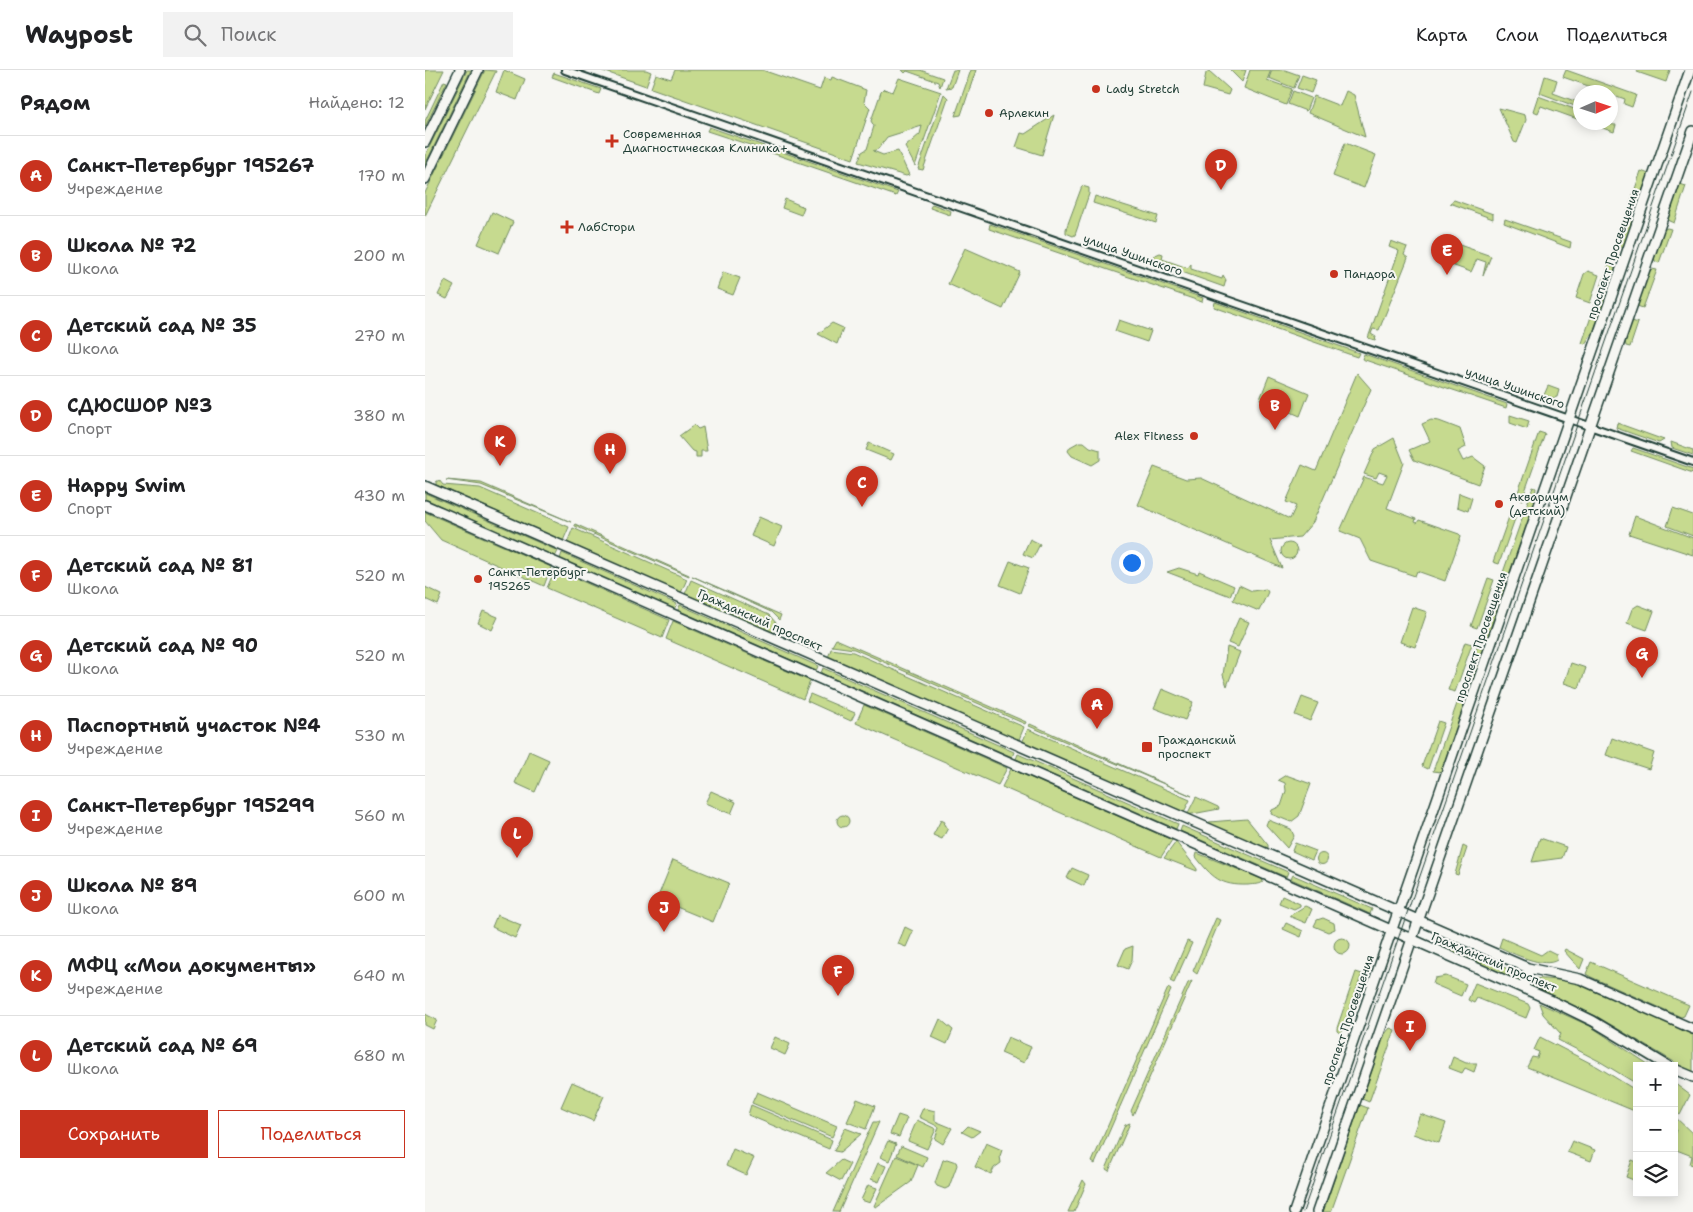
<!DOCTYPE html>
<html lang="ru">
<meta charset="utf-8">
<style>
:root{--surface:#fff;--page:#f2f2f2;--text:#202124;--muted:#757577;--line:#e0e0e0;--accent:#c8321e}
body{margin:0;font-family:"Shantell Sans",sans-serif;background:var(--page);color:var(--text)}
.controls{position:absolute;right:15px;bottom:15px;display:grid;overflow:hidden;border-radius:0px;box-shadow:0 2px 12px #0003}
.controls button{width:45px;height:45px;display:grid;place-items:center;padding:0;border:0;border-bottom:1px solid var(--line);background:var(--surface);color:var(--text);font:25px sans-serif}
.compass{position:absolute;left:1148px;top:15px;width:45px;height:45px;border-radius:50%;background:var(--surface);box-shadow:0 2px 12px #0003;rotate:87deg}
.you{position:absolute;left:706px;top:492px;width:18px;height:18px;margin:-12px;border:4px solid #fff;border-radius:50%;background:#1a73e8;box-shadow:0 0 0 8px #1a73e833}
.badge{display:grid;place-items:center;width:32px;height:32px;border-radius:50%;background:var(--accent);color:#fff;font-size:16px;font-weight:700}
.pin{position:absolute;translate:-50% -41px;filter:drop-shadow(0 1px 2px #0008)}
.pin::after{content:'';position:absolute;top:26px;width:18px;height:15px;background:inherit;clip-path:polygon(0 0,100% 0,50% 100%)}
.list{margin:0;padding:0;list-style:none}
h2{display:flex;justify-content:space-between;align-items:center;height:65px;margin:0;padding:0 20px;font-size:21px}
h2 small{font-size:16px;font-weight:400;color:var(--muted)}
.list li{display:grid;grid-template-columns:32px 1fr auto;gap:15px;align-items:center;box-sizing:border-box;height:80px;padding:0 20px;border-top:1px solid var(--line)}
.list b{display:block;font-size:19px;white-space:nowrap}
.list p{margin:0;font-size:16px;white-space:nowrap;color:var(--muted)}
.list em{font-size:16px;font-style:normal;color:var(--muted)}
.actions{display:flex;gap:10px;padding:15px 20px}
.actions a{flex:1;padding:11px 0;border:1px solid var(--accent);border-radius:0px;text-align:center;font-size:18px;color:var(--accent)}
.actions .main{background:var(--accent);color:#fff}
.icon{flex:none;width:28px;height:28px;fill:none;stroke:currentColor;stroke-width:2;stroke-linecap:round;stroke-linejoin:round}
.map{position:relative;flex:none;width:1268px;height:1142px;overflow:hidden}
header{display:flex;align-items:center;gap:30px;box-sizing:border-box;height:70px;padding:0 25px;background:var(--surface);border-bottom:1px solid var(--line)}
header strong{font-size:24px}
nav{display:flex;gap:28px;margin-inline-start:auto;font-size:18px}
.search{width:350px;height:45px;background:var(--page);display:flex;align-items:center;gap:12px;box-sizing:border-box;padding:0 18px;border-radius:0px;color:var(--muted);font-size:19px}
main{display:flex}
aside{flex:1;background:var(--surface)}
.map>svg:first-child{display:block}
</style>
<header>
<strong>Waypost</strong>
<div class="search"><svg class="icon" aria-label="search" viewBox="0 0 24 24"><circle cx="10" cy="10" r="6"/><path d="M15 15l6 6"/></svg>Поиск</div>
<nav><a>Карта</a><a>Слои</a><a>Поделиться</a></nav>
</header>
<main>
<aside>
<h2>Рядом<small>Найдено: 12</small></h2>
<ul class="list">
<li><span class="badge">A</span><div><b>Санкт-Петербург 195267</b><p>Учреждение</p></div><em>170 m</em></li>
<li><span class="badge">B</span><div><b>Школа № 72</b><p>Школа</p></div><em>200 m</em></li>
<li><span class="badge">C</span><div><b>Детский сад № 35</b><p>Школа</p></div><em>270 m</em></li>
<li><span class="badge">D</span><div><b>СДЮСШОР №3</b><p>Спорт</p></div><em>380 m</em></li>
<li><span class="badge">E</span><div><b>Happy Swim</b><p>Спорт</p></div><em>430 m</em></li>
<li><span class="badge">F</span><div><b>Детский сад № 81</b><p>Школа</p></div><em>520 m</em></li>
<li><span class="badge">G</span><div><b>Детский сад № 90</b><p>Школа</p></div><em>520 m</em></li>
<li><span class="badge">H</span><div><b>Паспортный участок №4</b><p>Учреждение</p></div><em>530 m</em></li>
<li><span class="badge">I</span><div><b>Санкт-Петербург 195299</b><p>Учреждение</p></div><em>560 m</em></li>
<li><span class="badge">J</span><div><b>Школа № 89</b><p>Школа</p></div><em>600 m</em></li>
<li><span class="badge">K</span><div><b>МФЦ «Мои документы»</b><p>Учреждение</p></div><em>640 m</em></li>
<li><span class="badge">L</span><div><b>Детский сад № 69</b><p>Школа</p></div><em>680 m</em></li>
</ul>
<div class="actions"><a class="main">Сохранить</a><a>Поделиться</a></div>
</aside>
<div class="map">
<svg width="1268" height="1142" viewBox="0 0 1268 1142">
<rect width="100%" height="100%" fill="#f6f6f2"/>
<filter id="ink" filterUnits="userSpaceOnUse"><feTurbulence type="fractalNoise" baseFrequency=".02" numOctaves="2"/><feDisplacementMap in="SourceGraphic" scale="10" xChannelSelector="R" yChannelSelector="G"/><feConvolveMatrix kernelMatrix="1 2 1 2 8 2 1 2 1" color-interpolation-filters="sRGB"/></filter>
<g filter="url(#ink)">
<!-- green -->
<path fill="#c6da8f" stroke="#728c62" d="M0,0h19l-19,39z
M42,0h4l-46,95v-9z
M60,0l11,1 -71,145v-23z
M79,0l21,9 -8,21 -21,-8z
M175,0h46l5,2 -5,14z
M250,0h87l58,20 4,-12 7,2 1,-3 34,13 -2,12 6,6 -17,51 -202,-71 5,-14 15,5z
M477,0h18l23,8 -3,9 -2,-5 -31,-11 -2,2z
M528,0h5l-6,17 -6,1z
M546,0h5l-15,45 -6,1z
M805,0h16l-4,12z
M825,0h21l-4,10 25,9 -6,16 -42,-17z
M847,0h13l14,5 -5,13 -25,-10z
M1141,0l70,25 -4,12 -8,-3 1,-5 -62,-22z
M1213,0h32l-4,12 -29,-10z
M784,1l19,17 2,2 -2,5 -25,-7 3,-15z
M129,3l47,16 -2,5 -47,-17z
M877,5l14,5 -5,13 -14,-5z
M1120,6l12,4 -4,13 27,10v5l-40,-15z
M474,8l42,14 -26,74 -10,-19 15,-13 2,-8 -35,11 -9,12 -5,2 10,4 15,-4 11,24 -3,1 -48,-14 4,-10 5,-3 7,-23 -3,-5 10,-29 3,-3 9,3z
M19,11l3,1 -22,45v-6z
M868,21l18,7 -5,13 -18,-7z
M921,21l8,4 11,42 -57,-24 6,-17 26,10z
M519,24l4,4 -25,72 -5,-1z
M1113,26l42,15v9l-39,-14 -3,7 -5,-2z
M1074,38l26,7 1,5 -9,23 -3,-1z
M629,45l-12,40 -26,-8 5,-14 4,1z
M1163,53l28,2 -2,7z
M284,57l55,19 -2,3 -55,-18z
M920,73l31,12 -12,33 -31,-12z
M346,78l127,44 -2,4 -127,-44z
M1216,101l8,3 -13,32 -6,-2z
M1255,114l6,2 -12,37 -5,-2 -1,-4z
M657,116l7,2v6l-14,41 -2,1 -7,-3v-4z
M670,126l63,20 -2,7 -63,-20z
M360,129l19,8 -3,8 -19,-7z
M1029,130l39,14v5l-43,-16z
M507,134l19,7 -1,4 -20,-7z
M1203,140c9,11 -2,41 -16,44z
M67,142l21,10 -14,31 -21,-9z
M1080,149l66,23 -1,6 -66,-25z
M565,154l213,74 -1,4 -213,-73z
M1242,158l4,1 -12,34 -4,-2 -1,-4 9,-27z
M966,171l16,6 -3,8 4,3 -29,72 -6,-1 -2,5 5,3 -1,3 -7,-2 31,-87 -10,-4z
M1023,171l43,15 -8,20 3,-14 -9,-3 -6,13 -25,-9 6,-14 -8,-3z
M540,178l55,24 -17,37 -55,-25z
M735,183l3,1 -1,5 26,9 3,-4v5l31,10 1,-4 3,5 -2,7 -73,-26 2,-5z
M1184,194l7,5 -22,61 -9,14 -3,-1z
M1227,199l5,1 -14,38 -6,-2 12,-34z
M1163,201l11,4 -9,28 -14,-5 8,-24z
M298,202l17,6 -7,17 -16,-6z
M20,211l9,5 -7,13 -9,-4z
M790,232l144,51 -2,4 -143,-50z
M694,250l32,11 -4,11 -32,-11z
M1207,251l6,2 -8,24 -4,-1 -1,-5z
M407,253l11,5 -6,16 -19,-10z
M939,284l143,50 -1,4 -144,-49z
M932,303l14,16 -58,133 -13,15 -30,3 12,28 -144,-63 16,-38 32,12 15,-1 89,41 6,-13 -10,-4 16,-37 14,6z
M844,306l40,17 -9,23 -40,-17z
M1123,316l11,4 -2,7 -4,1 -9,-3z
M1085,345l19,6 -2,8 -17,-6z
M1006,350l8,1 21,8 6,18 -8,4 5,10 10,-4 12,9 -7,18 -64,-24 -5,-10 21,-9 -8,-17z
M1192,353l47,17 -5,3 -43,-15z
M269,355l4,4 5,-2 4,24h-6v6h-5v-5l-4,-1 -13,-15z
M1114,362l6,2 -23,66 -6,-2z
M969,368l10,25 -17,45 29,11 -1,3 2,1 2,-3 40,14 2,2 -16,45 -28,-10 -2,5 -44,-15 -11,-22 -20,-8 24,-54 19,6 4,-8 -8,-3 -3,6 -12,-4 11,-25z
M654,372h5l6,5 10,3v10l-8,5 -20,-9 -4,-5 2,-4z
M1246,372l22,8v5l-21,-7z
M444,373l25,11 -3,6 -25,-10z
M1208,378l60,21v4l-62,-22z
M14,410l4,5 37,3 89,39 -6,14 -127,-56v-3z
M21,410l35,3 90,39 -90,-37z
M1108,417l3,1 -2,16 -48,137 -6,-3z
M0,423l133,58 -3,6 -130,-58z
M1034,423l13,5 -4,13 -11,-4z
M1248,438l20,7v21l-26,-10z
M0,442l126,55 -7,19 -103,-46 -16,-19z
M1085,444l6,2 -17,48 -6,-2z
M1210,446l58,22v17l-64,-21z
M334,447l23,10 -8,19 -23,-10z
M150,454l114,51v1l-114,-50z
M148,458l114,51 -6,14 -114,-50z
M605,469l10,5 -7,14 -10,-4z
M856 481a8 8 0 1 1 16 0a8 8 0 1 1-16 0Z
M137,483l115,51 -3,5 -114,-50z
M585,491l19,7 -9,25 -20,-8z
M754,498l19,6 1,-3 35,15 -4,10 -63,-24z
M130,499l114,51 -7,18 -115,-50z
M267,506l89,39 -2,5 -8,-8z
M1063,508l6,2 -17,48 -6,-2z
M266,510l78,35 8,9 -4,9 -88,-39z
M814,515l13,6 14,-2 2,3 -9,19 -26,-11z
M0,517l17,8 -4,10 -13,-6z
M255,535l138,61 -2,5 -138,-61z
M1213,535l16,6 -7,19 -20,-7 5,-14z
M987,537l15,5 -12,35 -15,-5z
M58,541l15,6 -6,13 -14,-7z
M814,548l10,4 -11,25 -10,-4z
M248,551l137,60 -7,18 -137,-60z
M411,569l190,83 -1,2 -171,-75 -22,-3z
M1040,572l7,2 -17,48 -7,-2z
M802,577l13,5 -13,34 -4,-11z
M1052,577l7,2 -17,46 -6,-2z
M406,579l22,3 171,75 -6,15 -190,-84z
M1146,593l15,5 -7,20 -15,-5z
M398,598l191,84 -2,5 -191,-84z
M737,619l31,13 -8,18 -31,-12z
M385,624l45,19 -4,8 -44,-20z
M877,627l16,6 -8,18 -15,-6z
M1034,628l7,3 -25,71 -8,-1z
M439,635l143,63 -9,17 -142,-62z
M1013,651l6,2 -16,46 -6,-3z
M605,654l162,72 -163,-70z
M603,659l162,71 -7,14 -161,-71z
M1187,668l42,15 -5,16 -43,-14z
M104,681l20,9 -14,32 -20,-9z
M593,684l160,70 -2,5 -160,-70z
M586,699l161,71 -11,17 -159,-70z
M861,705l25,9 -12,32 -8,6 -20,-8 1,-4 9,-4 5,-15 -1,-8 -7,-3z
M286,721l25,11 -5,12 -26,-11z
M771,727l22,10 1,2 -32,6z
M412 751a6 6 0 1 1 12 0a6 6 0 1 1-12 0Z
M822,749l21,26v3l-60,-24 1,-2z
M516,750l4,2 -1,3 4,3 -6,11 -9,-4z
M843,750l23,9 3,7 -7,12 -21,-23z
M757,756l106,46 -2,5 -106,-46z
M1115,768l26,9 -4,11 -30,4z
M751,772l21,27v2l-33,-13z
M870,773l21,8 -4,9 -20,-9z
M1038,776l4,2 -9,27 -3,-1z
M772,783l65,26 1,3c-4,3 -9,2 -15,3 -28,1 -36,-8 -52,-28z
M891.5 789a5.5 5.5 0 1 1 11 0a5.5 5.5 0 1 1-11 0Z
M248,790l56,23 -16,39 -56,-23z
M647,798l16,7 -4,11 -17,-8z
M868,805l79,34 -2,5 -79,-35z
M857,826l18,8v2l-6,3 -15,-6z
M880,836l7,3 -6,14 -17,-7z
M72,845l24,10 -6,13 -23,-11z
M791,848l4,2 -23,54 -4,-3z
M898,848l11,5 1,6 -7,3 -14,-6 3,-6z
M861,853l17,8 -2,6 -18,-8z
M480,857l8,4 -7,16 -8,-3z
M909 876a8 8 0 1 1 16 0a8 8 0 1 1-16 0Z
M1077,868l39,17 7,-5 8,4 1,6c-13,9 -45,-7 -58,-13z
M1015,870l82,35 2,4 -4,2 -82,-36z
M762,871l5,2 -18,40 -4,-2z
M708,876l-1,14 -4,9 -10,-4 7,-16z
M1140,879l19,10 -4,10 -16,-18z
M1166,892l98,43 -5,11 -3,1 -90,-40 -5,-3z
M931,902l6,2 -21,60 -4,-3v-3z
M1021,906l20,8 -5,12 -28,-12 2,-6z
M1106,908l41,3 121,53v39l-97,-57 -66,-31z
M767,911l-59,134 -2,-4 57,-128z
M1050,913l53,21 2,4 -4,10 -49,-20 -3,5 -6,-3z
M743,918l3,2 -76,174 -3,-2z
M1114,933l51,23 61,40h-14v18l-38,-23 -41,-21 3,-6 -18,-20z
M0,944l12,6 -4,9 -8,-4z
M515,949l13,11 -6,14 -15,-7z
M965,958l5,2 -26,72 -7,-3 22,-64z
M350,967l15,7 -5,11 -15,-7z
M583,967l23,10 -7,16 -23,-10z
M1115,967l58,30 39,24v21l-110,-45 5,-10 5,1 2,-6 -5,-2z
M1028,987l13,6h11l-3,9 -9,-4 -3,5 -13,-5z
M147,1012l32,14 -11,25 -32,-14z
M1249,1013l16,12 -10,20 -6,-4z
M332,1022l80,34 -5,11 -80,-34z
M432,1029l18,7 -9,23 -19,-7z
M326,1035l81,35 -3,9 -81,-34z
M935,1035l8,3 -37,104h-8z
M498,1038l12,3v10l17,7 -9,16 -8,-5 4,-12 -20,-10z
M995,1044l26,9 -7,20 -26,-9z
M473,1045l9,3 -8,19 -9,-3z
M1249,1046l19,18v31l-3,-1 2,-8 -18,-7v-11l3,-8 -3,-1z
M492,1050l19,9 -9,20 -19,-8z
M448,1052h6l-40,90h-6z
M705,1053l-21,48 -3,-2 19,-44z
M543,1056l12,5 -8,6 -10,-5z
M420,1058l16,6 -21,18 -6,-1z
M463,1071l8,3 -7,17 -9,-4z
M1147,1071l23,9 -4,11 -24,-9z
M561,1073l16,7 -2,6 1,7 -7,5 -3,6 -16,-7z
M476,1076l26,11 -4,10 -26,-12z
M308,1079l21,9 -8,17 -20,-9z
M471,1086l22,9 -7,17 -35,25 -2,-1z
M522,1089l9,3 1,3 -8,22 -4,2 -8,-3 -2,-3 8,-23z
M416,1090l9,4 -9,17 -15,-8z
M1207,1090l5,2 -1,19 -10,-4z
M453,1093l8,3 -7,16 -8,-3z
M658,1110l3,4 -12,28h-6z
M443,1115l9,3 -7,15 -9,-3z"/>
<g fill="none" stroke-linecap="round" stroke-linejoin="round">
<defs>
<path id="minor" d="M140,0l1128,392"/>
<path id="major" d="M0,72l35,-72
M0,109l53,-109
M0,416l1103,482 52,11 113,50
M0,435l1125,495 43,21 75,45
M1096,917l7,-7v-12
M1249,999l19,8
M869,1142l396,-1142
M892,1142l376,-1081"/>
</defs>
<!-- minor casing -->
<use href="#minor" stroke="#1f3d34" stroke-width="10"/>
<!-- major casing -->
<use href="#major" stroke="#1f3d34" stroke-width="12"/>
<!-- minor -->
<use href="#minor" stroke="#f6f6f2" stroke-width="6"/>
<!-- major -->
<use href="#major" stroke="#f6f6f2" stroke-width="9"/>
<!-- tram -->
<path stroke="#1f3d34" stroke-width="1" d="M878,1142l390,-1120"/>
</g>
</g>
<!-- markers -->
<g fill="#c8321e" stroke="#f6f6f2" stroke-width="2">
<circle cx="671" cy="19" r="5"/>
<circle cx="564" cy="43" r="5"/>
<path d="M184.5 63.5h5v5h5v5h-5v5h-5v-5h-5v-5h5z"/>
<path d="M139.5 149.5h5v5h5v5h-5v5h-5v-5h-5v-5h5z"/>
<circle cx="909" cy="204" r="5"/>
<circle cx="769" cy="366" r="5"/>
<circle cx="1074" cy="434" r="5"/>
<circle cx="53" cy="509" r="5"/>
<rect x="716" y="671" width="12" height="12" rx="2.5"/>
</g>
<g text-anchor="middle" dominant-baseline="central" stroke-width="4" stroke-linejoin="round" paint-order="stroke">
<!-- poi labels -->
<g font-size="12" fill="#1f3d34" stroke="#f6f6f2" text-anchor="start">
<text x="681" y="19">Lady Stretch</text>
<text x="574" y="43">Арлекин</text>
<text x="198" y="64">Современная<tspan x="198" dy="14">Диагностическая Клиника+</tspan></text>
<text x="153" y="157">ЛабСтори</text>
<text x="919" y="204">Пандора</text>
<text x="759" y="366" text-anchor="end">Alex Fitness</text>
<text x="1084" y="427">Аквариум<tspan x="1084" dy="14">(детский)</tspan></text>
<text x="63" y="502">Санкт-Петербург<tspan x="63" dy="14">195265</tspan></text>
<text x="733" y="670">Гражданский<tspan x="733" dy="14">проспект</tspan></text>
</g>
<!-- street labels -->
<g font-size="12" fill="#1f3d34" stroke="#f6f6f2">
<text transform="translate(1188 184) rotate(-71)">проспект Просвещения</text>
<text transform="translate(708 185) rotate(19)">улица Ушинского</text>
<text transform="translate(1090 318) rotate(19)">улица Ушинского</text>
<text transform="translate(335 550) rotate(24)">Гражданский проспект</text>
<text transform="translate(1056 567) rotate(-71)">проспект Просвещения</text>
<text transform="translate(1069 892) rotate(23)">Гражданский проспект</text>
<text transform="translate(923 950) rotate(-71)">проспект Просвещения</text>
</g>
</g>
</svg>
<div class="controls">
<button>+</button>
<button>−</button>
<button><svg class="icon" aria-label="layers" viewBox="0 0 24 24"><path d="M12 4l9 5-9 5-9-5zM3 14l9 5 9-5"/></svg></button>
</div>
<svg class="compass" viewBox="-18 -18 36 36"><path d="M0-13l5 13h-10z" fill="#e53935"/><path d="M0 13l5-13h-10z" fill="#757577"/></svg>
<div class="you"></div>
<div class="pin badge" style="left:672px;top:659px">A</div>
<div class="pin badge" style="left:850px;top:360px">B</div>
<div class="pin badge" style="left:437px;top:437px">C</div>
<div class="pin badge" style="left:796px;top:120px">D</div>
<div class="pin badge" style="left:1022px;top:205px">E</div>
<div class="pin badge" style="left:413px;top:926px">F</div>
<div class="pin badge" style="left:1217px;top:608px">G</div>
<div class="pin badge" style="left:185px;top:404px">H</div>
<div class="pin badge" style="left:985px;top:981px">I</div>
<div class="pin badge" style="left:239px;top:862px">J</div>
<div class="pin badge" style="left:75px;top:396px">K</div>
<div class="pin badge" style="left:92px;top:788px">L</div>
</div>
</main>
